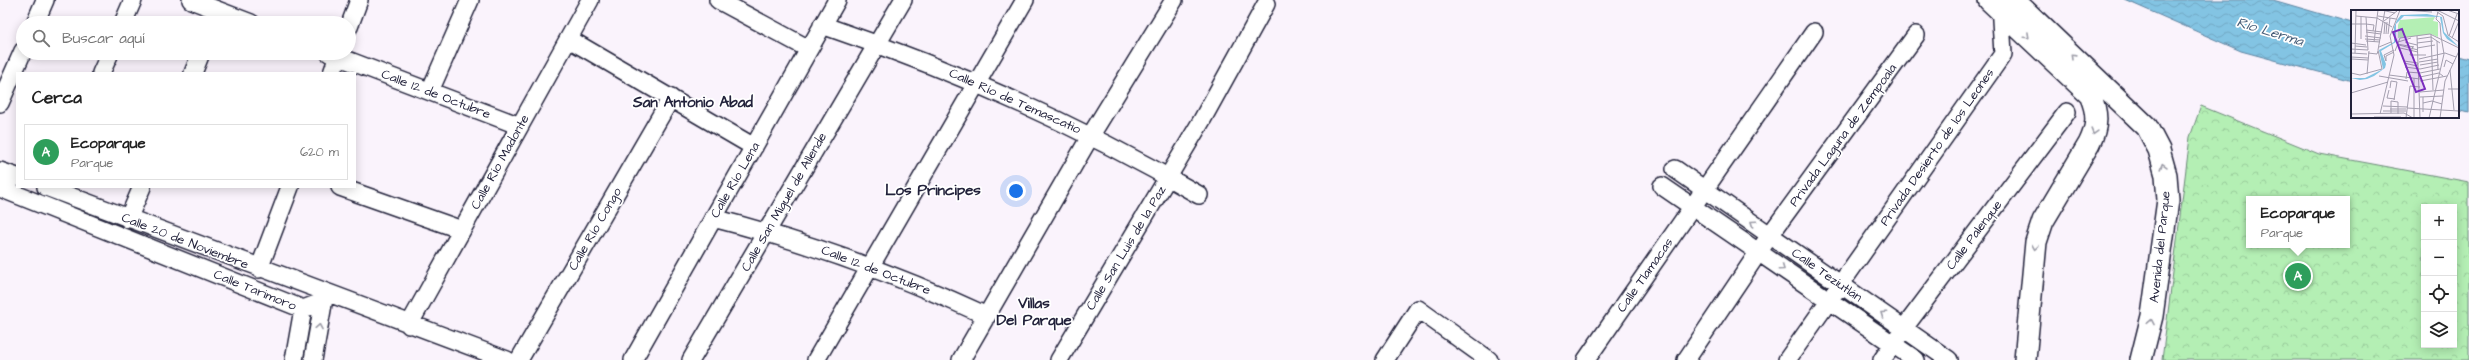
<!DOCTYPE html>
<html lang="es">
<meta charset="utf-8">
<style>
:root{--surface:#fff;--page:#f2f2f2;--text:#222;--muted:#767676;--line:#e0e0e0;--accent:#d93025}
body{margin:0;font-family:"Architects Daughter",sans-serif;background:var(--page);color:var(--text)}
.controls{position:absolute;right:12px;bottom:12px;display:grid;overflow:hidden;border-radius:0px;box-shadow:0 2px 10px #0003}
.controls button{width:36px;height:36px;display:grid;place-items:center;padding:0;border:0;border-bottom:1px solid var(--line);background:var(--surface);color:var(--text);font:20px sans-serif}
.you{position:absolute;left:1016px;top:191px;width:14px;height:14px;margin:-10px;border:3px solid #fff;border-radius:50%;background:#1a73e8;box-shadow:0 0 0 6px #1a73e833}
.badge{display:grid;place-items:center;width:26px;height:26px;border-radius:50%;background:var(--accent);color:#fff;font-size:13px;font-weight:700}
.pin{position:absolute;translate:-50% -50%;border:2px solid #fff;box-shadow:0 1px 4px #0006}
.popup{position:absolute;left:2246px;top:196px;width:104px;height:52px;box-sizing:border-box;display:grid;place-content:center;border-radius:0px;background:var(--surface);filter:drop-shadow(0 1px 3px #0005);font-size:13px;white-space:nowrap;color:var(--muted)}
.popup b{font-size:15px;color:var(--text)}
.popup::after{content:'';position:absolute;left:50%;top:100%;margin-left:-8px;border:8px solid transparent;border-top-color:var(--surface)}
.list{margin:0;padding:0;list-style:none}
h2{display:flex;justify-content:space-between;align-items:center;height:52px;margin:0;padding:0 16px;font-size:17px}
h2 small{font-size:13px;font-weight:400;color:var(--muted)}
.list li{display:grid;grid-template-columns:26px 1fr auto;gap:12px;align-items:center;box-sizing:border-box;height:56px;margin:0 8px 8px;padding:0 8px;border:1px solid var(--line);border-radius:0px}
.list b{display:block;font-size:15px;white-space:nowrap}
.list p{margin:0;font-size:13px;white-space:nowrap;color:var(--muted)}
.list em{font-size:13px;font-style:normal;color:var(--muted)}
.icon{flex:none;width:22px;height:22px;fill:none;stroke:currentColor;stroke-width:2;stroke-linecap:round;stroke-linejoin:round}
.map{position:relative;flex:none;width:2469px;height:360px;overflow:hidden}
.search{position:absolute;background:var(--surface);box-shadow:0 2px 10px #0003;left:16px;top:16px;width:340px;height:44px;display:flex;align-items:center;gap:10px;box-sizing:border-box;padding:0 14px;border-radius:22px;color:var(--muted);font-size:15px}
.panel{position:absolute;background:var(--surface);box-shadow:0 2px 10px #0003;left:16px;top:72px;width:340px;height:116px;border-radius:0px}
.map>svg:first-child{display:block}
</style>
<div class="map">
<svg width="2469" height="360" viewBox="0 0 2469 360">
<defs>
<pattern id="forest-crowns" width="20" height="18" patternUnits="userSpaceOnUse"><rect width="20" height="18" fill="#b4efb4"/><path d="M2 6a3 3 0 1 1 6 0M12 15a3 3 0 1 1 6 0" fill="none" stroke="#9acd9c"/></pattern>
<pattern id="water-waves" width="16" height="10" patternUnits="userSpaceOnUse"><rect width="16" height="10" fill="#83c4e3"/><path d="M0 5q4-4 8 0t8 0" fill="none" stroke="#71a8c4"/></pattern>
</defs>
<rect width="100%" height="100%" fill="#faf3fc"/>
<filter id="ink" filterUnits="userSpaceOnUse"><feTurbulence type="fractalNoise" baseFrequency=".025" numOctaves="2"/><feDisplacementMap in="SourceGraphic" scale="8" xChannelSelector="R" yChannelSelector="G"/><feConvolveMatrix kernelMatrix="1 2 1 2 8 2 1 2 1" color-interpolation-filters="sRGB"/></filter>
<g filter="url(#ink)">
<!-- forest -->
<path fill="url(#forest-crowns)" stroke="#6b8878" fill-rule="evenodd" d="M2201,106l118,48 150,28v178h-307l28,-223zM2249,199h98v46h-98zM2424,207h30v138h-30z"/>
<!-- water -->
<path fill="url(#water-waves)" stroke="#5c83a0" d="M2125,0h148l79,23v58l-111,-30z
M2458,56l11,3v54l-11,-3z"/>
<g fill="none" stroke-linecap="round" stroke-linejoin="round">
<defs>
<path id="minor" d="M191,0l60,23
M718,0l91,49
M35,23l10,-23
M123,23l10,-23
M822,25c132,45 257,100 377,170
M349,27l10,-27
M569,39l185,108
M329,53l191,73
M101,73l9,-20
M193,73l8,-20
M332,73l7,-20
M430,91l40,-91
M0,103l23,-52
M1675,169l274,191
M0,171l17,6
M1662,186l254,174
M46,187l461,173
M340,187l122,43
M0,188l303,121 16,-6 6,-10
M713,218c95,24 185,57 274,98
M128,219l14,-32
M259,269l31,-82
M409,325l181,-325
M294,360l9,-51
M313,360l12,-67
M519,360l152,-262
M633,360l204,-360
M691,360l212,-360
M816,360l209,-360
M961,360l130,-225 83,-135
M1059,360l143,-240 64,-116
M1385,360l33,-51 71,51
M1586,360l228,-328
M1686,360l84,-125 146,-200
M1787,360l216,-306 -3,-51
M1882,360l22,-32 163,-216"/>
<path id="tertiary" d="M1989,0l101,95c8,18 8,31 -1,49l-46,77 -7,21 -11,118
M2014,0l133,127 12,23 7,25 2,25 -16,116 -11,44"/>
</defs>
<!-- minor casing -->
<use href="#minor" stroke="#22223b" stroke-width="20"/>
<!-- tertiary casing -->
<use href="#tertiary" stroke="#22223b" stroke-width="24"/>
<!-- minor -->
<use href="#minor" stroke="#fff" stroke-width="17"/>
<!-- tertiary -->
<use href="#tertiary" stroke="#fff" stroke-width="21"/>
</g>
<!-- one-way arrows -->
<defs><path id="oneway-chevron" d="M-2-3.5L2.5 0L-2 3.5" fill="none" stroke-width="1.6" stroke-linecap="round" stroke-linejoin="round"/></defs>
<g stroke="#9c9ca7">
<use href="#oneway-chevron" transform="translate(2027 36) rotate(43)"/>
<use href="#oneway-chevron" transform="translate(2073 56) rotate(-136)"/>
<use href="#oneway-chevron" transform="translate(2094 132) rotate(106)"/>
<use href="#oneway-chevron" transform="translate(2163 166) rotate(-106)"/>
<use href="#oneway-chevron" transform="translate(1753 223) rotate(-145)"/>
<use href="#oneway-chevron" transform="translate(2035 247) rotate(99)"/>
<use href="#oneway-chevron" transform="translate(1782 268) rotate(35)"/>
<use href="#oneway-chevron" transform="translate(1883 314) rotate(-145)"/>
<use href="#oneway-chevron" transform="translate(2151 322) rotate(-79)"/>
<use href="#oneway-chevron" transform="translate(319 327) rotate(-80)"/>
</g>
</g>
<g text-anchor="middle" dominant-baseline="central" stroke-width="3.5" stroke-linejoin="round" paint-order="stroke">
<!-- street labels -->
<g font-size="13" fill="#22223b" stroke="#fff">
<text transform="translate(436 94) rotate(21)">Calle 12 de Octubre</text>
<text transform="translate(1015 101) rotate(24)">Calle Río de Temascatio</text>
<text transform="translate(1843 135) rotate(-54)">Privada Laguna de Zempoala</text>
<text transform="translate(1937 147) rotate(-55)">Privada Desierto de los Leones</text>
<text transform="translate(500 162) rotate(-61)">Calle Río Madonte</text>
<text transform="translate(735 180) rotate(-60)">Calle Río Lena</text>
<text transform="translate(784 202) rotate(-60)">Calle San Miguel de Allende</text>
<text transform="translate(595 229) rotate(-60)">Calle Río Congo</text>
<text transform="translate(1974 235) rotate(-53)">Calle Palenque</text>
<text transform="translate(185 241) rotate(21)">Calle 20 de Noviembre</text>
<text transform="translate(2160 247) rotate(-84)">Avenida del Parque</text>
<text transform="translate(1126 248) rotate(-59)">Calle San Luis de la Paz</text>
<text transform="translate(876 270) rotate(21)">Calle 12 de Octubre</text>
<text transform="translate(1645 275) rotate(-55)">Calle Tlamacas</text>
<text transform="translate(1827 275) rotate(35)">Calle Teziutlán</text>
<text transform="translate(255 290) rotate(22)">Calle Tarimoro</text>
</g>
<!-- water labels -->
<g font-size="14" font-style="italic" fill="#445b76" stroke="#fff">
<text transform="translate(2270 32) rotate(17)">Río Lerma</text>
</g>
<!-- quarter labels -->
<g font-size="15" font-weight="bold" fill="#22223b" stroke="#fff">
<text x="693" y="102">San Antonio Abad</text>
<text x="933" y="190">Los Principes</text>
<text x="1034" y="303">Villas<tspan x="1034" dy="17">Del Parque</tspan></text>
</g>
</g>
<!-- overview -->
<g transform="translate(2351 10)">
<rect width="108" height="108" fill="#faf3fc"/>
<path d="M84,7l-2,4 5,1v15l-7,-3 -33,4v-13l2,-5z" fill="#b4efb4"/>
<path d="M76,4l15,3 2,15 15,15 -12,-8 -4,-6 -3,-16 -36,-1 -8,8v18l-15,9 5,13 -1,4 -11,8 -7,3 -7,1 -9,-2h14l18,-9 -4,-19 15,-8v-15l3,-7 4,-5z" fill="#83c4e3"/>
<path fill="none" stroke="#a49faf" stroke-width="1" d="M30,0l14,3M52,0l29,2M78,0l10,1 20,10M96,0l12,4M86,2l6,4 5,19 11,7M87,2l-2,7 4,4 1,13M5,6l21,2 15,9M27,6l18,3M15,7l2,33M33,11l13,-10M0,14h15M15,14l8,1 -1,6M15,20l16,2M15,22l15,2M33,24l1,-12M35,24l1,-12M37,24l2,-16M80,24l2,56M14,26l16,2M66,26l3,82M98,26l8,-22M101,28l7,-17M10,29v-23M14,29l15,1M66,29l14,-2 9,6M15,31l14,1M86,31l1,29M23,32l4,-32M47,32l13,-4M54,32l12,3M0,33l15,2M66,33l16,-2M46,34l17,3M48,35l19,5M4,36l12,1M62,36l-3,9h16M28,37l12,-5M49,38l18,4M66,38l18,-3M0,39l17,1M43,40l-10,5 2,6v-5l8,-4M44,41l5,-13 30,-4 29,14M0,43l16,1M4,43l1,-43M17,43l9,1 1,-3M0,47l17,1M1,49l16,1M68,49l26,-6 11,4M53,51l14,2M68,52l19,-3M53,53l13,3 1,-3M69,55l18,-3M54,57l15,2M93,57l2,-7 7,4M69,59l19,-4M99,60l4,40M0,63l9,2 22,-6 -4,-19 7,-40M69,63l20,-4M16,64l2,-23M38,65l31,4M28,66l29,5M69,67l19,-4 4,3M55,69l1,-7 13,1M69,71l27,-5M39,78l1,-7 6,1 -3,18M97,79h11v-8M38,80l-2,8 8,1M69,82l24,-2M0,83l37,-11M69,87l23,-1M72,93l9,-2 10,3M32,96l24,1M56,98l52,3M39,99h16M32,101h23M72,102v-15M40,103v-12l7,1v12M0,104l53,-1 9,5M29,104l14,-59 -4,-19 10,-26M23,107h27M55,108l4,-32 10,1M63,108v-40M78,108l15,-64 -3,-18M89,108l5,-37 14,-30"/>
<path fill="#7b2cbf" fill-opacity="0.15" stroke="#7b2cbf" stroke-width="2" d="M51,19l23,60 -9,3 -23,-60z"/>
<rect width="108" height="108" fill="none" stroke="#22223b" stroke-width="2"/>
</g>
</svg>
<div class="controls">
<button>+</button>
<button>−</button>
<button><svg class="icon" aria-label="locate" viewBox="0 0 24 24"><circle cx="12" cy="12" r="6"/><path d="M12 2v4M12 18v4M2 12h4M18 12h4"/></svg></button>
<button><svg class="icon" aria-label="layers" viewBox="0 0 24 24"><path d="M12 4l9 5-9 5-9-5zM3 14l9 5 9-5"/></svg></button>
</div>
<div class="you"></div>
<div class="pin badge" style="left:2298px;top:276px;background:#2e9e5b">A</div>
<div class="popup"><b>Ecoparque</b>Parque</div>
<div class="search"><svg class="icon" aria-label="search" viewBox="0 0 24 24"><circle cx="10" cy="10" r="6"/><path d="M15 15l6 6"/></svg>Buscar aquí</div>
<section class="panel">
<h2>Cerca<small></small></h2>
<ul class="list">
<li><span class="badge" style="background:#2e9e5b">A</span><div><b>Ecoparque</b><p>Parque</p></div><em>620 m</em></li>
</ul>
</section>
</div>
